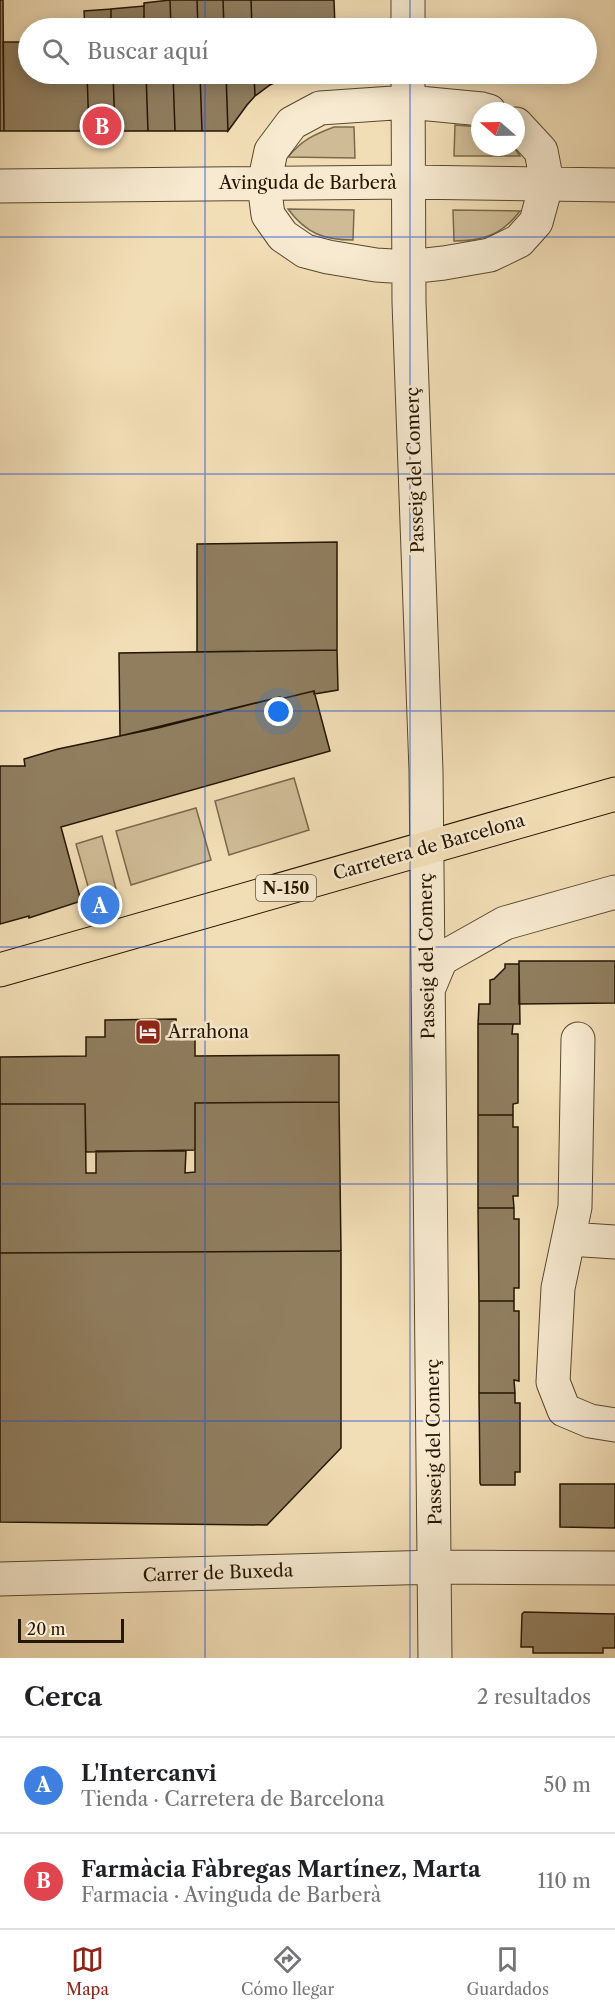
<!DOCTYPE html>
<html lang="es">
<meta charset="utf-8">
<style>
:root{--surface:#fff;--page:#f2f2f2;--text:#202124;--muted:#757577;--line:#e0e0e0;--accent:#8f2418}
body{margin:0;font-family:"Libre Caslon Text",serif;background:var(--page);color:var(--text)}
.compass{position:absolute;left:471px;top:102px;width:54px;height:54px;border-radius:50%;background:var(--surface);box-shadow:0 3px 15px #0003;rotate:290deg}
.scale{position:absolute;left:18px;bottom:15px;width:106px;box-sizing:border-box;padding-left:6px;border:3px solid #251601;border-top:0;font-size:16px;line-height:21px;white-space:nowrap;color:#251601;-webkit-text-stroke:4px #f7ead0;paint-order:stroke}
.you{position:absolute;left:279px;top:712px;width:21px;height:21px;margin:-15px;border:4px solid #fff;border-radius:50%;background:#1a73e8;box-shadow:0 0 0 9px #1a73e833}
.badge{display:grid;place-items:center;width:39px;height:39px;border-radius:50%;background:var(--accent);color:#fff;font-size:20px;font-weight:700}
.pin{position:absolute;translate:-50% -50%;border:3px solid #fff;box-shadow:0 2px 6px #0006}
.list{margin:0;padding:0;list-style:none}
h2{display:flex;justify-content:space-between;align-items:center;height:78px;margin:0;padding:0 24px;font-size:26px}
h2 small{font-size:20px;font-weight:400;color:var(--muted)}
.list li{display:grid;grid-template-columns:39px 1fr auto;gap:18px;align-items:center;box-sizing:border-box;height:96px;padding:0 24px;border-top:2px solid var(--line)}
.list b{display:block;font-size:22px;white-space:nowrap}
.list p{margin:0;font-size:20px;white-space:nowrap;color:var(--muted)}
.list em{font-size:20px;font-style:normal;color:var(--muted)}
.icon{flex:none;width:33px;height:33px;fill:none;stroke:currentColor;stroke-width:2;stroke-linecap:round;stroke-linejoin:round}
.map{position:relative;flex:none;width:615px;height:1658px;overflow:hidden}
.search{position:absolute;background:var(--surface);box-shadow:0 3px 15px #0003;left:18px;right:18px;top:18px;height:66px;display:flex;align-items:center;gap:15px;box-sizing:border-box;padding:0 21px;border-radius:33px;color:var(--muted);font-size:22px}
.sheet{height:270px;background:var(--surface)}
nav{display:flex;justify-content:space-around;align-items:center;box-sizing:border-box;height:84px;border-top:2px solid var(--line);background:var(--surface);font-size:16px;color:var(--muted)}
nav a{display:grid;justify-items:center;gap:3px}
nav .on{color:var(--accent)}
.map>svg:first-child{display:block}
</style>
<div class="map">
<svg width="615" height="1658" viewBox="0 0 615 1658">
<rect width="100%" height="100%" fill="#f2deb6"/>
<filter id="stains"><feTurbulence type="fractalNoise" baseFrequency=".00333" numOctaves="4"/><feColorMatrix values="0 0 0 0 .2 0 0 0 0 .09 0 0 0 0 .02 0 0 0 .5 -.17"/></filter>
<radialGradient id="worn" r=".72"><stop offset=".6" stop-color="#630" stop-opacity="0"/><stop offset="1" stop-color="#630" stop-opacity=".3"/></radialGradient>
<!-- green -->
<path fill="#cfbc97" stroke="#7a694c" stroke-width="1.5" d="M455,125l25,2v20h34l6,9h-66z
M334,127h20l1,31 -67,-1c14,-17 25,-22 46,-30z
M288,209l66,1 -1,30c-30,0 -47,-7 -65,-31z
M453,210l67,1c-18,24 -37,30 -66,30z
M294,778l15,52 -80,25 -14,-54z
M196,808l15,52 -80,25 -15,-54z
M102,836l14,53 -25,8 -15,-53z"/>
<!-- building -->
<path fill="#907e5f" stroke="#251601" stroke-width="1.5" d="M0,0h3l1,131h-4z
M170,0h27l1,28h-27z
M170,0l1,28h-27v-25z
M197,0h26l1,28h-26z
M223,0h28l1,28h-28z
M251,0h83l1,28h-83z
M144,6v22h-33v-19z
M111,9v19h-26l-1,-17z
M3,42h25v32h59l2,57h-85z
M87,74h26l2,57h-26z
M113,74h33l2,57h-33z
M146,74h27l2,57h-27z
M173,74h27l2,57h-27z
M200,74h26l2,57h-26z
M226,74h28l1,22 -8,9 -19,26z
M254,74h37l-21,11 -15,11z
M337,542v108l-140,2v-108z
M337,650l1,40 -24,4v-3l-33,8 -1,-2 -160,39 -1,-83z
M314,691l16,60 -269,76 20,74 -52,17v-2l-29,8v-158h25l-1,-7 34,-10 100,-21 122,-31 1,2z
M519,961h96v42l-96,1z
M505,964h14l1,60h-42l1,-20h11v-24l4,-1 11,-11z
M176,1019v17h19v20l144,-1v47l-144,1v47l-109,2 -1,-48h-85v-47l86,-1v-19h19v-17z
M478,1024h35l-1,10h6v69l-5,1v11h-35z
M339,1102l2,149 -341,2v-149h85l1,69h10v-22h90l-1,22 10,-1v-69z
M478,1115h35v12h5v69h-5l1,12h-36z
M478,1208h36v11h5v69h-5v13h-35z
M341,1251v197l-74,77 -267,-3v-269z
M479,1301h35v10h5v70l-5,-1 1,13h-36z
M479,1393h36v10h5v69h-5v13h-34l-1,-2z
M560,1484h55v44l-55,-1z
M524,1612l91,2v34h-12v5h-70v-6h-12l1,-33z"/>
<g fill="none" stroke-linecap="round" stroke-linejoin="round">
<defs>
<path id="minor" d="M408,0v28
M408,74l1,228 17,469 9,887
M489,111l-7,-2 -74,-7 -88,6 -28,15 -21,28 -7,33 4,31 15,21 22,15 23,6 48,8 32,2 36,-4 46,-8 29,-14 17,-19 11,-40 -6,-31 -25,-27
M0,186l408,-4 207,3
M428,990l13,-31 64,-36 110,-31
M578,1039l-3,168 -17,81 -5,94 11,28 26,11 25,4
M569,1239l46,3
M0,1579l436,-12 179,1"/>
<path id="major" d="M0,970l615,-176"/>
</defs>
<!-- minor casing -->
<use href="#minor" stroke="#58482e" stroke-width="35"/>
<!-- major casing -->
<use href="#major" stroke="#251601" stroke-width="35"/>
<!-- minor -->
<use href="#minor" stroke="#f7ead0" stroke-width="33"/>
<!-- major -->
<use href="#major" stroke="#f2deb6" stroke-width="33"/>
</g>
<!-- grid -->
<path fill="none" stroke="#1d4ed8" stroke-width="1.5" stroke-opacity="0.55" d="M205,0v28M410,0v28M205,74v1584M410,74v1584M0,237h615M0,474h615M0,711h615M0,947h615M0,1184h615M0,1421h615"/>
<!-- icons -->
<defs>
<symbol id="hotel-square" viewBox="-11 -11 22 22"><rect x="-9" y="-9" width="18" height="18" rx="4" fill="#8f2418" stroke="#f7ead0"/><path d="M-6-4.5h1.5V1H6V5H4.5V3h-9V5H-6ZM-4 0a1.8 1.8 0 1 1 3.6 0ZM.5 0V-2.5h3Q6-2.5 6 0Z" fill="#fff"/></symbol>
</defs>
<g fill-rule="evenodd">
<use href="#hotel-square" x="133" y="1017" width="30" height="30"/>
</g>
<g text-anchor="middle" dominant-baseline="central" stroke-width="5" stroke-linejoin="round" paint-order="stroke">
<!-- shield labels -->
<rect fill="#f7ead0" stroke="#64563f" stroke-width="1.5" x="256" y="875" width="60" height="26" rx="4.5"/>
<g font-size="16" font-weight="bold" fill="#251601">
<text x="286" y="888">N-150</text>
</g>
<!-- street labels -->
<g font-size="18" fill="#251601" stroke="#f7ead0">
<text x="308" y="183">Avinguda de Barberà</text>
<text transform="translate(415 470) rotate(-92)">Passeig del Comerç</text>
<text transform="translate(429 847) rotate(-16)">Carretera de Barcelona</text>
<text transform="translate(427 956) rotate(-91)">Passeig del Comerç</text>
<text transform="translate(434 1442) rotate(-91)">Passeig del Comerç</text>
<text transform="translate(218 1573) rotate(-2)">Carrer de Buxeda</text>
</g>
<!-- poi labels -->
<g font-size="18" fill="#251601" stroke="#f7ead0" text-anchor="start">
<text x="168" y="1032">Arrahona</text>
</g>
</g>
<rect width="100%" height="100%" filter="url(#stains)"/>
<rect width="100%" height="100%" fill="url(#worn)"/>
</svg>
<svg class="compass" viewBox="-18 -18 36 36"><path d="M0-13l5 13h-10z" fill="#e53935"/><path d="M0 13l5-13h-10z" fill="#757577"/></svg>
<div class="scale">20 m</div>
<div class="you"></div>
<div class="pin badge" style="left:100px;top:905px;background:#3f7fe0">A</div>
<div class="pin badge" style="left:102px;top:126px;background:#e0444e">B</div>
<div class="search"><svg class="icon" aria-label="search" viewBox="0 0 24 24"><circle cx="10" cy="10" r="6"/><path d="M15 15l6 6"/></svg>Buscar aquí</div>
</div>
<section class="sheet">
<h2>Cerca<small>2 resultados</small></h2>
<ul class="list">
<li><span class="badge" style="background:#3f7fe0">A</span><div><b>L'Intercanvi</b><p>Tienda · Carretera de Barcelona</p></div><em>50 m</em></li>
<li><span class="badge" style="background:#e0444e">B</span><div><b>Farmàcia Fàbregas Martínez, Marta</b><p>Farmacia · Avinguda de Barberà</p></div><em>110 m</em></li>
</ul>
</section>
<nav>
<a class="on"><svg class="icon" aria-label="map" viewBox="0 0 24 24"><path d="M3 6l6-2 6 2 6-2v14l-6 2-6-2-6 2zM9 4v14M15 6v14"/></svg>Mapa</a>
<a><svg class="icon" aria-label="directions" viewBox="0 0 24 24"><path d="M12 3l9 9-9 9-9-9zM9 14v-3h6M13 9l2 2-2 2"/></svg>Cómo llegar</a>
<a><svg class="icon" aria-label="saved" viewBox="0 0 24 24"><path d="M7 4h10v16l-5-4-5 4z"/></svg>Guardados</a>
</nav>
